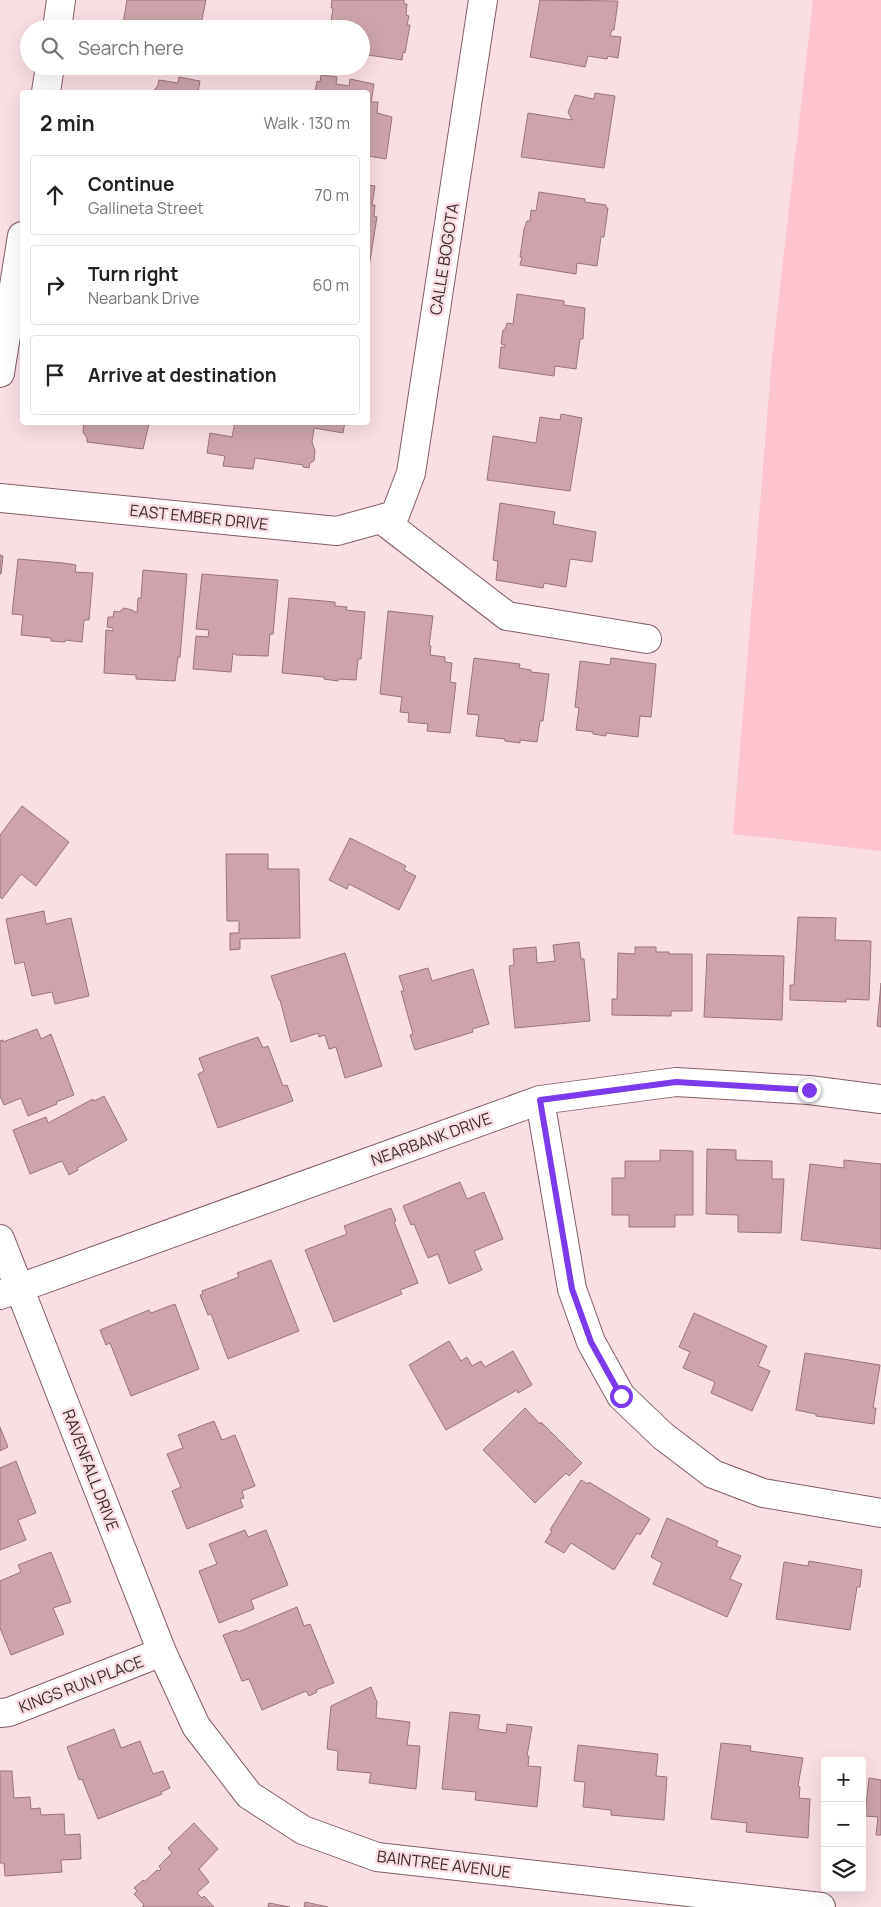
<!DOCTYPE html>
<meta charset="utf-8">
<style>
:root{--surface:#fff;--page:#f2f2f2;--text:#222;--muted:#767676;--line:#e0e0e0}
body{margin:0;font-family:Manrope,sans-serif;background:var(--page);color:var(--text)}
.controls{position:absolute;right:15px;bottom:15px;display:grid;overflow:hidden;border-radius:5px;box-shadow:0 5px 20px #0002}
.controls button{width:45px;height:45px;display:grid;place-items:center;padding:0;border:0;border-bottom:1px solid var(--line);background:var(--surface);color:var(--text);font:25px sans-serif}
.stop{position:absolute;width:15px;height:15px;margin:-11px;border:4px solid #7c3aed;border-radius:50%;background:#fff}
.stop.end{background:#7c3aed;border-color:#fff;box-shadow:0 1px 5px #0008}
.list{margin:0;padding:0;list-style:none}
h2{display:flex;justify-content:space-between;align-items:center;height:65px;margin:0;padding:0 20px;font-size:21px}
h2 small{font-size:16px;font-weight:400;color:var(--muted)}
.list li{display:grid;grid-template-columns:32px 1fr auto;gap:15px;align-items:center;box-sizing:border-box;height:80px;margin:0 10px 10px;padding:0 10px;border:1px solid var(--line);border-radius:5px}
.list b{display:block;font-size:19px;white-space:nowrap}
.list p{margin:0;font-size:16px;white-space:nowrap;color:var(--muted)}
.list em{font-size:16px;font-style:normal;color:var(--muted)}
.icon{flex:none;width:28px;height:28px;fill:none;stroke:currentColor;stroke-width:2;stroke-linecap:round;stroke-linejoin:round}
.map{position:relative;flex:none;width:881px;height:1907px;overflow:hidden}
.search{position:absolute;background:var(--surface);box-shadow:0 5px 20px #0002;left:20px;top:20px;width:350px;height:55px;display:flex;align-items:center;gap:12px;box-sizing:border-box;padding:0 18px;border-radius:28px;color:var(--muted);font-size:19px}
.panel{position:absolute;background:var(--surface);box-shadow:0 5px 20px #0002;left:20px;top:90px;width:350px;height:335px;border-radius:5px}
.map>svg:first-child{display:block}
</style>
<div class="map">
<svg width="881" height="1907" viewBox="0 0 881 1907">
<rect width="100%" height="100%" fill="#f9dfe4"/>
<!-- green -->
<path fill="#fcc4cf" d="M813,0h68v851l-148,-17 39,-477z"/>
<!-- building -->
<path fill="#cda4ac" stroke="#9a747c" d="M127,0h79l-6,29h-78z
M332,0h72v4h3l-1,11 3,1 -2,9h3l-5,28 -2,-1 -1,8 -41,-6v-25h-31l3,-21h-2z
M540,0l78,1 -4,29h-2l-2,6 11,1 -3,21 -10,-2 -1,3 -19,-3 -3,11 -55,-10z
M321,75l16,2 -1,7 13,2 1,-7 24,5 -3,18h7l-1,11 15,4 -6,42 -18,-3v-64h-53l2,-11 3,1z
M179,77l21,4 -2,11h-45l5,-7 1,-5 19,3z
M595,93l20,3 -11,72 -83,-11 7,-44 44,7 -4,-8 7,-17 19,4z
M368,185l7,1 -3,19h3l-1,11 3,1 -9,56z
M539,192l46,7v3l21,3v3h2l-4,29h-3l-4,29 -20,-3 -1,11 -56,-9 2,-8h-2l4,-28 3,-8h3l1,-11 5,1z
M517,294l47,7v4l21,3 -2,31h-3l-4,30 -21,-3 -1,10 -55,-8 2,-21h4v-2l-4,-1 2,-14h2l2,-7 6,1z
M561,414l21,4 -12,73 -83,-11 6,-44 43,7 4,-26 20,3z
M84,422h63l2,2 -6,25 -56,-7v-4l-4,-6z
M235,422h110l-2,11 -29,-5 -2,14 3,9 -1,10 -4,2 -1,5 -6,-1v-2l-48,-7 -2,11 -30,-3 2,-10 -18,-3 3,-20 22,4z
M500,503l55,9 -2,12 43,8 -4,30 -22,-3 -4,28 -22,-4 -1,5 -47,-8 2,-19 -5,-1z
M0,555l3,1 -2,18h-1z
M18,559l45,4 13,2 -1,7 18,1 -4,47h-5l-2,22 -17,-2v2l-14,-1v-3l-30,-3 2,-20 -11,-1z
M143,570l44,4 -7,83h-2l-3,24 -39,-2v-4l-32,-2 2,-43 7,1v-3l-6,-1 1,-10h5l1,-6 5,1 5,-4 8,2 5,3 1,-15h3z
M202,574l76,6 -5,54h-3l-2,22 -32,-1 -3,-2 -2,19 -38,-3 3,-33 12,1 1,-7 -13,-1z
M289,598l46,4v4l12,1 -1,3 19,2 -4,47h-3l-2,21 -18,-1v2l-14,-2v-2l-42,-4z
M388,611l45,5 -4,30h2l-1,9 15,2v5l7,1 -2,19 6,1 -6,50 -23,-2 1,-7 -20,-2 1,-9 -9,-1 2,-15 -22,-3z
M474,658l46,6 -1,4 12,2v2l18,2 -6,47h-3l-3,21 -17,-2v3l-15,-2v-2l-29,-3 3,-21 -12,-1z
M611,658l45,6 -5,53 -11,-1 -2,21 -32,-4v3l-13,-2v-2l-17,-2 3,-22 -4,-1 5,-46 30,4z
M22,806l47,36 -33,44 -15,-12 -19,25 -2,-2v-62z
M350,838l56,28 -2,4 12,6 -17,34 -50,-26 -2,5 -18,-9z
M226,854h42v15h31l1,69 -60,1v10l-10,1v-17h9v-12h-12z
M44,911l2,13 25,-6 18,78 -34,8 -3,-12 -20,4 -8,-34 -9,2 -9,-45z
M798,917l38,1 -1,22 36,1 -2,59 -23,-1v3l-56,-2v-15h4z
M579,942l2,17h3l6,62 -75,7 -6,-62 5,-1 -1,-16 23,-2 1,16 18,-2 -2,-16z
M635,947h21v5h13v2h23v57h-21v5l-59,-1v-16h5l1,-46 17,1z
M345,953l37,113 -37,12 -9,-31 -7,2 -4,-14 -6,2 -1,-4 -27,9 -11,-42h-1l-8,-24z
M707,954l77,2 -2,64 -78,-3z
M428,968l4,13 41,-12 16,55 -17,5 1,3 -58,18 -5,-15 3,-1 -12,-43h3l-5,-15z
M881,983v44l-4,-1z
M37,1029l4,10 10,-5 23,61 -18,7 1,2 -29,12 -7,-18 -17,7 -4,-9v-55l3,-1v2z
M258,1037l5,11 5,-2 15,40 4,-1 6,16 -75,27 -20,-54 6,-3 -5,-13z
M104,1096l23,44 -50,28 1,2 -9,5 -7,-14 -32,13 -17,-44 33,-13 2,6 45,-24 1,2z
M707,1149l29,1v10l36,1v18h12l-3,54 -43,-1v-17l-32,-1z
M660,1150l33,1v64h-18v12h-46v-12h-17v-37h13v-17h35z
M844,1160l37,4v85l-80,-9 9,-76 34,4z
M460,1182l7,17 17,-7 19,47 -29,12 8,19 -33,14 -11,-30 -10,4 -14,-34 -3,1 -8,-19z
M391,1208l5,13 -2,1 24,61 -18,7 2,4 -68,28 -29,-72 42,-16 -3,-8z
M271,1260l28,71 -71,28 -17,-45 -3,1 -8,-20 3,-1 -1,-3 37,-14 -2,-4z
M175,1304l24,65 -68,27 -21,-53 -4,2 -6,-15 49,-20 2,3z
M694,1313l73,33 -9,20 12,5 -18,40 -41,-18 4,-11 -32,-14 7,-16 -11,-5z
M449,1341l12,20 6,-4 5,9 9,-5 4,6 28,-16 19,34 -14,8 -1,-3 -71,40 -37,-65z
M805,1353l75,12 -7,43h3l-2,16 -58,-8v-2l-20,-4z
M525,1408l15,16 1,-2 41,41 -13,13 -3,-3 -31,30 -52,-53z
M214,1421l8,19 13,-5 20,51 -13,5 2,7 -4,1 3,8 -56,22 -15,-38 9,-4 -14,-33 16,-6 -5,-13z
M0,1427l8,20 -8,4z
M16,1461l20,52 -18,7 8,20 -26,10v-82z
M581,1480l7,4 1,-2 61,37 -10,16 -3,-2 -23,37 -43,-27 -7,10 -19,-11 7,-11 -2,-1z
M667,1518l51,23 -2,5 25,10 -11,23 12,5 -15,33 -74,-33 9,-21 -11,-6z
M245,1530l3,7 18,-7 22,55 -37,15 3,9 -35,14 -20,-52 18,-7 -8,-20z
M51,1552l20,50 -18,6 11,26 -53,21 -11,-27v-47l21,-9 -3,-7z
M809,1561l53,9 -2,17h-3l-7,43 -74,-11 8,-57 24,4z
M297,1607l7,19 6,-2 24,59 -18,7 1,2 -8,4 -3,-5 -44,19 -13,-31 -7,2 -19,-46 14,-5 1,2z
M371,1687l6,15 -1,16 34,4 -3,23 13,1 -4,43 -47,-6 2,-10 -34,-3 1,-19 -11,-2 4,-43z
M450,1712l30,3 -2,14 28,4 1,-9 25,3 -5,29h2l-1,10 13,1 -4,40 -62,-7 1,-8 -34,-3z
M114,1729l7,19 19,-7 13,33 10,-3 7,17 -9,4 1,2 -64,25 -16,-40 -3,1 -12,-33z
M721,1743l30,3 -1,5 53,7 -5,28 2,1 -1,11 11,1 -2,39 -62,-6 1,-9 -36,-4z
M578,1745l80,9 -2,22 11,1 -3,43 -53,-5v-5l-28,-3 2,-25 -11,-1z
M0,1771h12l2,27 16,-1 1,12 9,-1 1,7 23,-1 1,21 15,-1 1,25 -20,1 1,12 -57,4 -1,-13h-4z
M869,1778l12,2v55h-5l2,-18 -13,-1z
M194,1823l24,26 -19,20 10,13 -12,11 5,5 2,-2 10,11h-72l2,-2 -10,-11 3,-3 -3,-3 9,-8 1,2 13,-12 2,1 2,-2 -2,-3 13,-13 -4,-5z
M305,1902l23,5h-24z
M269,1903l21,4h-22z"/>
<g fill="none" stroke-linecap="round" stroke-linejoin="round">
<defs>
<path id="minor" d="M57,29l4,-29
M46,92l4,-26
M0,373l22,-137
M0,498l337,33 58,-16 16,-42 72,-473
M381,519l126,97 140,23
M540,1100l32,189 19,53 30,54 42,40 50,38 50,19 118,20
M0,1239l162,413 34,74 53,69 54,35 74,27 444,50
M0,1295l540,-195 136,-18 133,8 72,9
M0,1713l9,-1 153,-60"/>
</defs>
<!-- minor casing -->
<use href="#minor" stroke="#835e66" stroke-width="30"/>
<!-- minor -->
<use href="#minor" stroke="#fff" stroke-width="28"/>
</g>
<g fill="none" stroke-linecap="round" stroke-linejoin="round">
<!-- route -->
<path stroke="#7c3aed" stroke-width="6" d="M621,1396l-30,-54 -19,-53 -32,-189 136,-18 133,8"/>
</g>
<g text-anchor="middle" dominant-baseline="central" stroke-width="5" stroke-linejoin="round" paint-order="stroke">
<!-- street labels -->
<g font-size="16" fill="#3c2b2f" stroke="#f9dfe4">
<text transform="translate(444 259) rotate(-81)">CALLE BOGOTA</text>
<text transform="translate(199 517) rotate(6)">EAST EMBER DRIVE</text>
<text transform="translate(431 1139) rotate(-20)">NEARBANK DRIVE</text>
<text transform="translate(91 1470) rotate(69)">RAVENFALL DRIVE</text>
<text transform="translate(81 1684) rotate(-21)">KINGS RUN PLACE</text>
<text transform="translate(444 1864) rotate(7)">BAINTREE AVENUE</text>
</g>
</g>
</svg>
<div class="controls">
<button>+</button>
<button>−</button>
<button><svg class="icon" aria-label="layers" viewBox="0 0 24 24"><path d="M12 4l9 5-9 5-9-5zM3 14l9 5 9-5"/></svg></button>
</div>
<div class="stop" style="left:621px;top:1396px"></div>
<div class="stop end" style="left:809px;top:1090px"></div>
<div class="search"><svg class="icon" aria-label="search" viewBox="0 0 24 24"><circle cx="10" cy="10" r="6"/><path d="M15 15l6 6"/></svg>Search here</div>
<section class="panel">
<h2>2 min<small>Walk · 130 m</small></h2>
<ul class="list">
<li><svg class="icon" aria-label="ahead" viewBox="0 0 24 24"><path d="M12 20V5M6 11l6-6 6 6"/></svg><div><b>Continue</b><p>Gallineta Street</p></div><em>70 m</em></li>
<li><svg class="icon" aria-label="right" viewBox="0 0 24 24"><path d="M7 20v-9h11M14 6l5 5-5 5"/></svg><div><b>Turn right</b><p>Nearbank Drive</p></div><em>60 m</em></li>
<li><svg class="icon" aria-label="arrive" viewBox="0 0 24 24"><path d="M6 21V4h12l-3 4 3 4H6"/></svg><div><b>Arrive at destination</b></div></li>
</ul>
</section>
</div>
